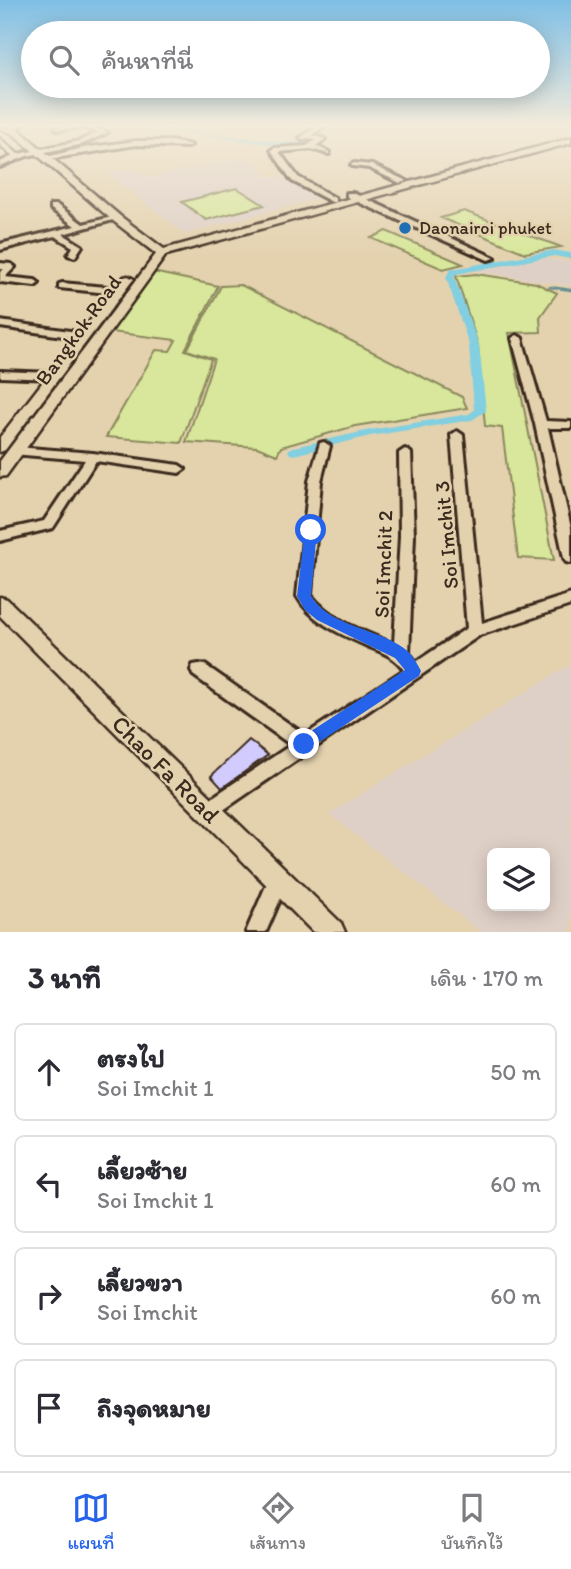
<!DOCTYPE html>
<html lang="th">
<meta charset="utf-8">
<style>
:root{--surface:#fff;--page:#f7f7f7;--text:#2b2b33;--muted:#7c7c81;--line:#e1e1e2;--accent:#2563eb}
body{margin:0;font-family:Itim,"Playpen Sans Thai",sans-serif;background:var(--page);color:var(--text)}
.controls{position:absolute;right:21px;bottom:21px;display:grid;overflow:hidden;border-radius:10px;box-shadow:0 4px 18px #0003}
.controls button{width:63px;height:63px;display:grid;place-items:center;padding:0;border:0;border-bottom:2px solid var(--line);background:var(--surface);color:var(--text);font:35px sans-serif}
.stop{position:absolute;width:21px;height:21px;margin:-16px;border:5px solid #2563eb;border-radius:50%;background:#fff}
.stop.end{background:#2563eb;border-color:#fff;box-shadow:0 2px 7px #0008}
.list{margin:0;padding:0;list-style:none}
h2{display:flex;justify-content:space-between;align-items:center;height:91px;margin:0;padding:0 28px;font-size:30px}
h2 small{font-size:23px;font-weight:400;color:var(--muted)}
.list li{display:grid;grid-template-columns:46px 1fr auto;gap:21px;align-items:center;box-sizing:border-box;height:98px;margin:0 14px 14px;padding:0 14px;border:2px solid var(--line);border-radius:10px}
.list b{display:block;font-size:26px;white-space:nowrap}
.list p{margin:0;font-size:23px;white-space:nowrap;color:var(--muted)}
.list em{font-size:23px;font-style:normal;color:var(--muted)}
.icon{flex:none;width:38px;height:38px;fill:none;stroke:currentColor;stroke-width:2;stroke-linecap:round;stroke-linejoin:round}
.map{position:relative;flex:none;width:571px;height:932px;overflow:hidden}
.search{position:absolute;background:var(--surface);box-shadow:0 4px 18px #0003;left:21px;right:21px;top:21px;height:77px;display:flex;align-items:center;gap:18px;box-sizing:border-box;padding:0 24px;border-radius:38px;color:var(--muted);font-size:26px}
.sheet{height:539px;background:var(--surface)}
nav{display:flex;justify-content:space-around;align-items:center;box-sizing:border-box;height:98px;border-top:2px solid var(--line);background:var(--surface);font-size:19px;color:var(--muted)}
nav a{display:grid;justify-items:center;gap:4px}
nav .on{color:var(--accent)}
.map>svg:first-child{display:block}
</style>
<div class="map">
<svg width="571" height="932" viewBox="0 0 571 932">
<rect width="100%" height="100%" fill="#e4d2af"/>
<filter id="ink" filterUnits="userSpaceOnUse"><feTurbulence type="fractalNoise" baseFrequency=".0143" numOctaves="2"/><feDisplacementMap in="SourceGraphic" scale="14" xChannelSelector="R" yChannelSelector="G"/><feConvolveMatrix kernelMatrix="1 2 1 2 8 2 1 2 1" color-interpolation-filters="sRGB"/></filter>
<g filter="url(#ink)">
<!-- built -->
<path fill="#dfd0c7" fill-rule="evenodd" d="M245,157l16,10 6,10h20l36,20 -138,37 -78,-61 25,-5 19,9z
M546,258l25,4v24l-95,-15z
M568,666h3v266h-90l-152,-118zM545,853v53h-53v-53z"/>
<!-- green -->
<path fill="#d8e79b" stroke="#8a885c" stroke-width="2" d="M237,188l27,17 -58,15 -24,-18z
M464,211l97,36 -36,6 -84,-35z
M386,231l77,33 -20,5 -72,-31z
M153,272l65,14 -33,64 26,9 -30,84 -75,-6 50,-87 14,1 6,-11 -65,-8z
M476,274l60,9 21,10 -17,24 1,15 -32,1 45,227 -36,-2 -16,-130 -17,-2 -7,-81 -22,-69z
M241,285l221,112 5,11 -112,18 -74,21 -4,8 -20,-8 -71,-5 28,-83 -27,-9 34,-64z"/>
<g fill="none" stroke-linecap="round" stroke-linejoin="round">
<!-- stream -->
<path stroke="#658d92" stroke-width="2.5" d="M550,287l21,3"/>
<!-- canal -->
<path fill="#81cfe0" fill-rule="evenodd" d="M134,126h17l139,17 19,-4 18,-13h7l-21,15 -23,6z
M554,250l17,3v6l-17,-3 -98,18 -2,3 25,68 7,66 -14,9 -102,16 -76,19 -4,-1 -2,-3 2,-3 4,-1 76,-17 99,-16 5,-4 -5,-65 -23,-68 4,-7 3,-1z"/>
</g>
<!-- building -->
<path fill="#d2ccfe" stroke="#3b2a1e" stroke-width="2" d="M249,740l19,15 -46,33 -11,-12z"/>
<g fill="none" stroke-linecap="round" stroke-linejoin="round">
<defs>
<path id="minor" d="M13,126h9l-13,5 -3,-2z
M89,126l19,6 -25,12 -56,12 -27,11v-5l13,-6 -13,-11v-6l18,15 61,-13 20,-9 -18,-5 -23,3 -3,-2 6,-2z
M317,126h7l-12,9 13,4 -9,7 13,6v2l-18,-5 -32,3 19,25 37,21v4h-3l-40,-21 -21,-31 3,-2 32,-2 10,-6 -9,-2 -4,2 -3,-2z
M136,141h35l20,4 -3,2 -52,-2 -87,14 -3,-2 37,-9z
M354,163l18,2 35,16 -7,2 -31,-15 -17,-2 -1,-1z
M347,193h6l142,65 -7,2 -141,-63z
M51,205h6l26,19 33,-8 4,2 -57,16 19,12 -7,11 -7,-2 5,-8 -18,-11 -55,14v-6l75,-18 -24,-17z
M0,263l11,1 4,3 -10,10 30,3 4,3 -4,3 -35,-4v-10l4,-3h-4z
M62,283l56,5 5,3 -5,3 -59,-6v-4z
M0,321l84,12 5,3 -5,3 -84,-12z
M517,335l5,3 24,83 25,1v6h-23l23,100v35l-5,-1 -2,-4 -29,-134 -23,-86z
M0,371l54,2 5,3 -5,3 -54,-2z
M457,431l6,4 19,188 89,-29v11l-91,30 -267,182 -6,3 -6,-3 -3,-6 3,-6 90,-60 -98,-70 -2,-5 2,-5 6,-1 6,1 100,70 99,-65c-11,-16 -24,-18 -41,-26 -25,-11 -52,-23 -66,-48l12,-115 11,-38 4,-1 6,4 -9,35 -10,114c20,26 54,37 83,49l6,-108 -1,-83 6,-4 6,4 3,83 -5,117 7,9 51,-34 -16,-193z
M16,447l77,6 86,12 6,4 -6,4 -83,-12 -43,67 -53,13v-10l44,-10 41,-61 -73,-6 -2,-3 2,-3z
M278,871l7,3 3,7 -22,51h-20l25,-58z"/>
<path id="secondary" d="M0,126l18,3 102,87 44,33 407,-111v5l-405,112 -160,221 -6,1v-16l156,-207 -44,-34 -100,-87 -12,-4z
M128,276l6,3 -2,2 -127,169 -5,2v-15l124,-160z
M0,597l7,2 334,324 4,9h-32l-313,-316z"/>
</defs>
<!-- minor casing -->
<use href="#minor" stroke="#3b2a1e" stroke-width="6"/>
<!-- secondary casing -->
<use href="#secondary" stroke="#3b2a1e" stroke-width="5"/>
<!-- minor -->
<use href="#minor" fill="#e4d2af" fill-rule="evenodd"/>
<!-- secondary -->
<use href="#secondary" fill="#e4d2af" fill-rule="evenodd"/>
</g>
</g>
<!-- sky -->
<linearGradient id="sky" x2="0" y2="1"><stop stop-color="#7fbfe5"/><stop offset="0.49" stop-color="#f3ebdb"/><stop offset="1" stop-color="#f3ebdb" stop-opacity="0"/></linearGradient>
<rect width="571" height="256" fill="url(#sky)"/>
<!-- route -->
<path fill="#2563eb" d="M311,525l6,5 -6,66c18,31 67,32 94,53 7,5 13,16 16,22l-2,5 -115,76 -5,-3 -3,-5 3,-5 106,-69 -10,-12 -78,-38 -12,-10 -8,-14 8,-66z"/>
<!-- markers -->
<circle fill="#1f6fb2" stroke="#e4d2af" stroke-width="2.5" cx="405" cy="228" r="7"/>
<g text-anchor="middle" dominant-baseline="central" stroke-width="5" stroke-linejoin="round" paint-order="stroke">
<!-- far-poi labels -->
<g font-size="18" fill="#3b2a1e" stroke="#e4d2af" text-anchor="start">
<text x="419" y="228">Daonairoi phuket</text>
</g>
<!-- street labels -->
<g font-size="21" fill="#3b2a1e" stroke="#e4d2af">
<text transform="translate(78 330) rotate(-54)">Bangkok Road</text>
<text transform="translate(446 535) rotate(-95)">Soi Imchit 3</text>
<text transform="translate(383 564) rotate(-88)">Soi Imchit 2</text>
</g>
<!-- near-street labels -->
<g font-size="24" fill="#3b2a1e" stroke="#e4d2af">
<text transform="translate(166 769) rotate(45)">Chao Fa Road</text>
</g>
</g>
</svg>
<div class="controls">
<button><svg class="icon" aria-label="layers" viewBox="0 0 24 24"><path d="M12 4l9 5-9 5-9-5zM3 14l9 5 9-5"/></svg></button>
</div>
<div class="stop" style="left:311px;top:530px"></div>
<div class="stop end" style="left:304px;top:744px"></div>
<div class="search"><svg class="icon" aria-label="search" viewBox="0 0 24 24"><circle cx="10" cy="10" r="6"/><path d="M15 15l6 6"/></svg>ค้นหาที่นี่</div>
</div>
<section class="sheet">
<h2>3 นาที<small>เดิน · 170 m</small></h2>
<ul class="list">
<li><svg class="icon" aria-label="ahead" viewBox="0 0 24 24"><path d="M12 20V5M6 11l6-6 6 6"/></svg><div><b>ตรงไป</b><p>Soi Imchit 1</p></div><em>50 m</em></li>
<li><svg class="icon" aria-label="left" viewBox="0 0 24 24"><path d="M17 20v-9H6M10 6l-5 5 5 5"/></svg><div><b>เลี้ยวซ้าย</b><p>Soi Imchit 1</p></div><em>60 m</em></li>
<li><svg class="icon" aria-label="right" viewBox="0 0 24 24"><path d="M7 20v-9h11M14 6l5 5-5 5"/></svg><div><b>เลี้ยวขวา</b><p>Soi Imchit</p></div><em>60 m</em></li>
<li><svg class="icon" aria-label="arrive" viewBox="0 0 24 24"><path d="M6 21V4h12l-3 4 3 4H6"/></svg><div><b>ถึงจุดหมาย</b></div></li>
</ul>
</section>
<nav>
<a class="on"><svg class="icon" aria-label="map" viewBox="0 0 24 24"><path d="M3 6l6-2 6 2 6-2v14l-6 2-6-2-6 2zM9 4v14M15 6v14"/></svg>แผนที่</a>
<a><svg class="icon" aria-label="directions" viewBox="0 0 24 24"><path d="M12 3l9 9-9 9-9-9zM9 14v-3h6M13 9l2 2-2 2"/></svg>เส้นทาง</a>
<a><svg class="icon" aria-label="saved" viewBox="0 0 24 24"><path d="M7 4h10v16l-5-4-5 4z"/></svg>บันทึกไว้</a>
</nav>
